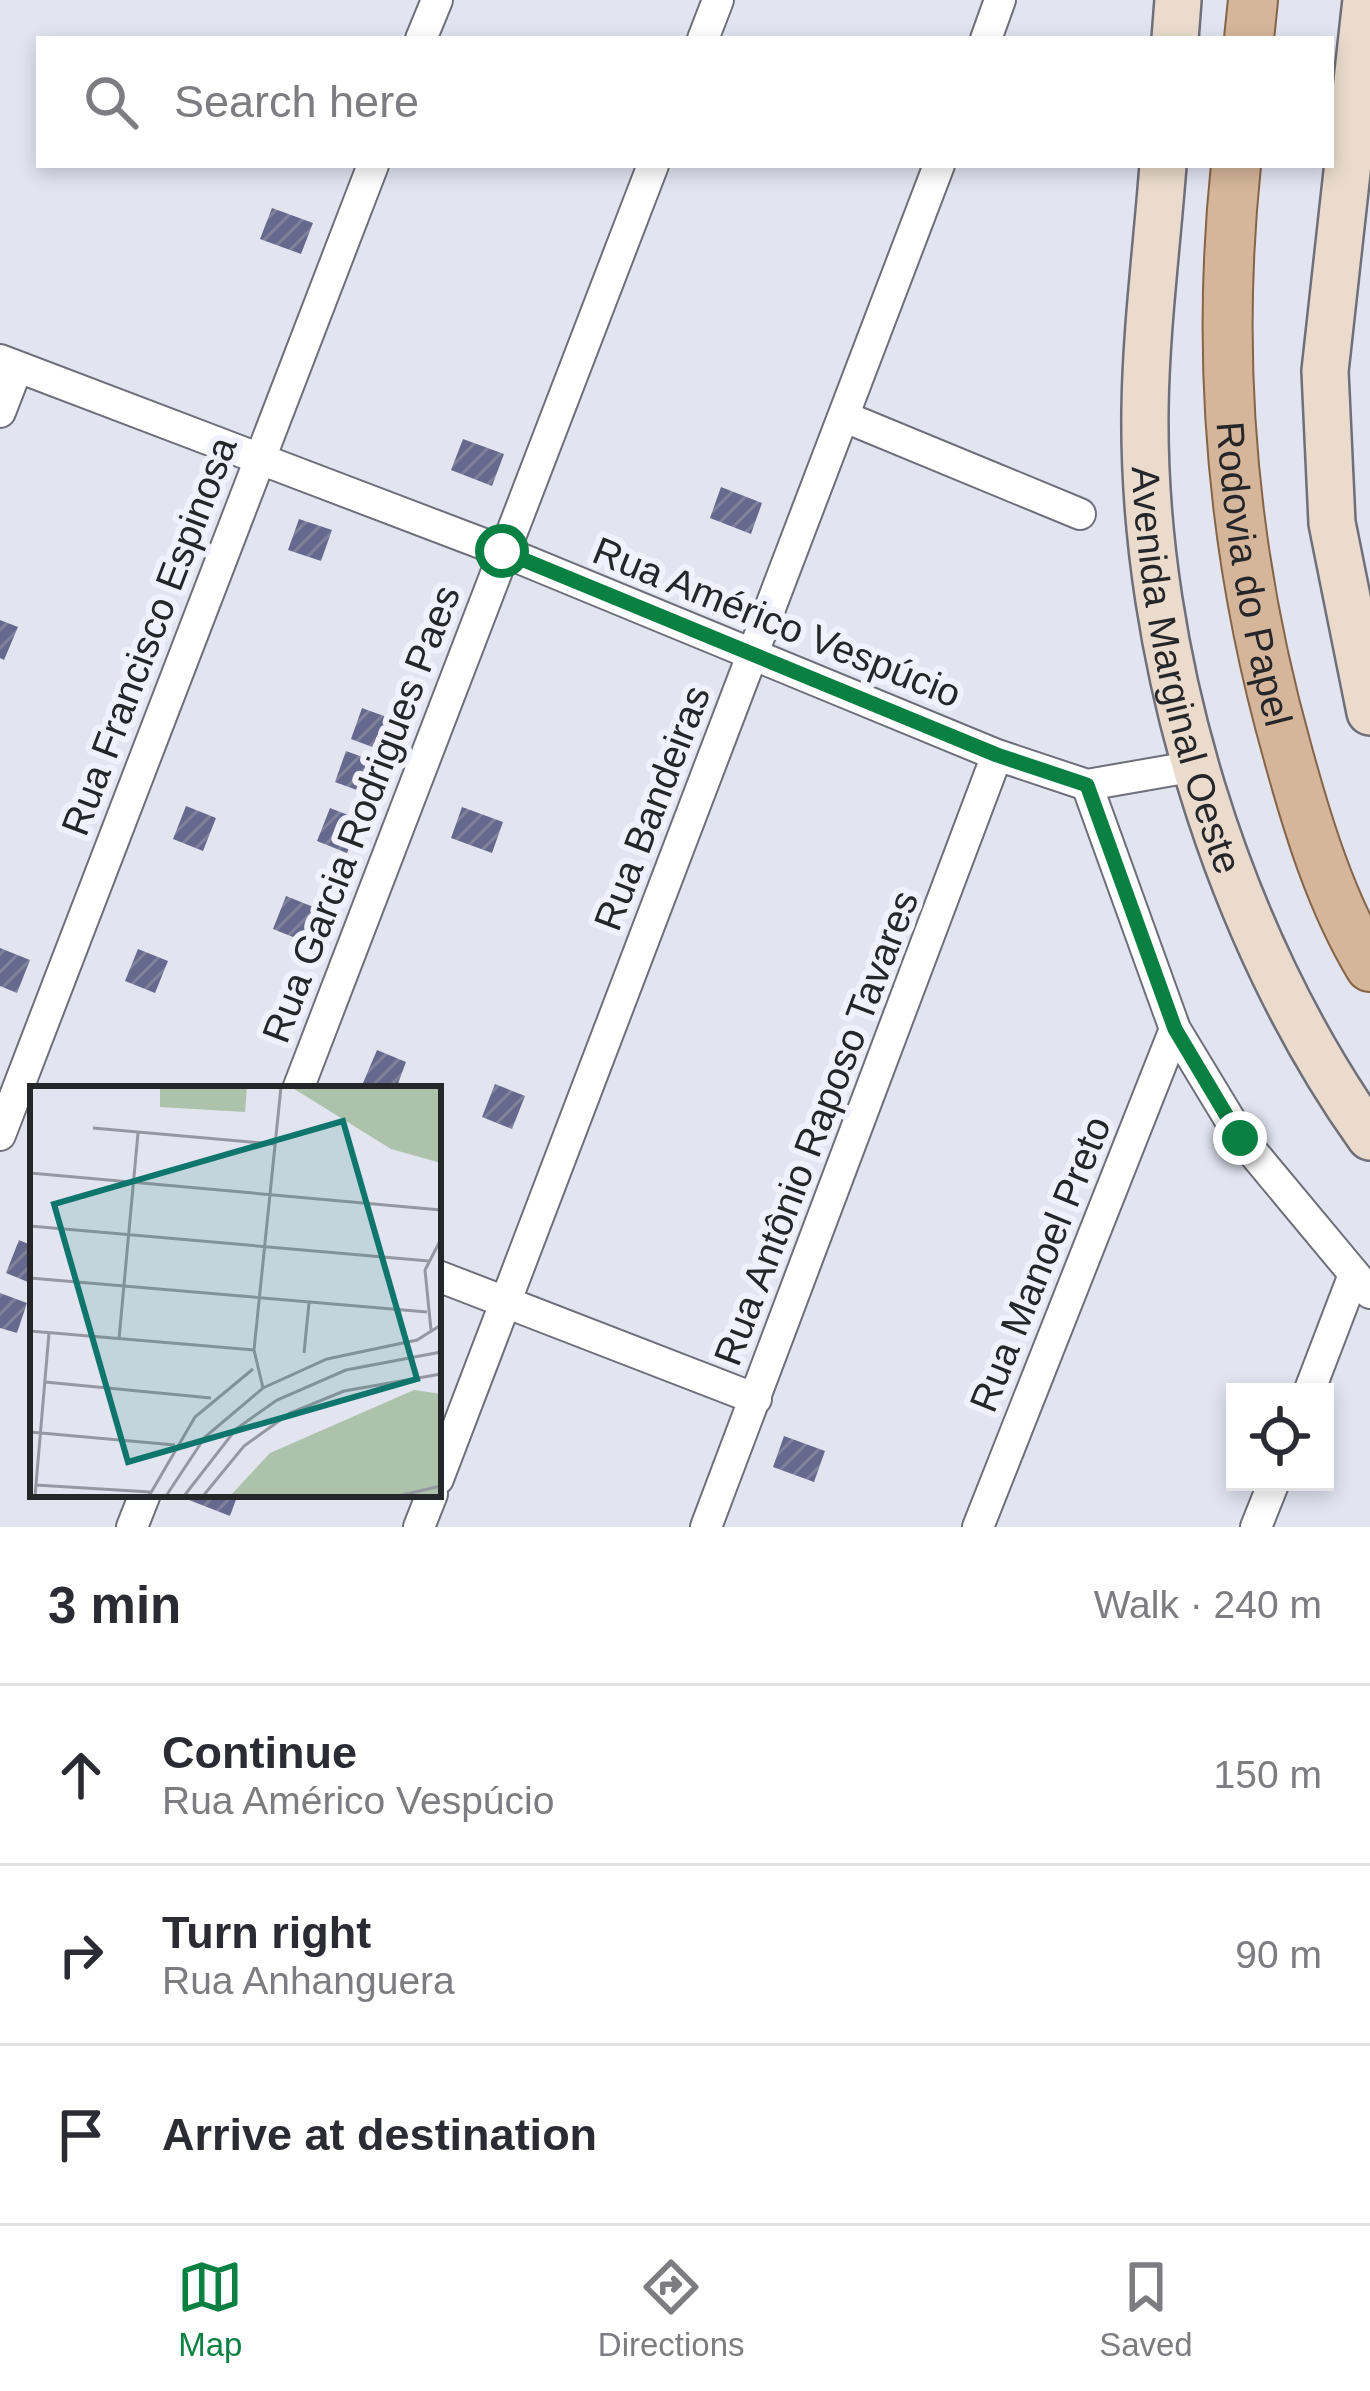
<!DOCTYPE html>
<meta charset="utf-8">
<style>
:root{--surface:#fff;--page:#f7f7f7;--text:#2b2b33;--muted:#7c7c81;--line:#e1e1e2;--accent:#0b8043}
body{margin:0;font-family:Arial,sans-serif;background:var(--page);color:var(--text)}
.controls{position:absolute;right:36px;bottom:36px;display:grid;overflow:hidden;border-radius:0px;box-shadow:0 6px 18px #0003}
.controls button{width:108px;height:108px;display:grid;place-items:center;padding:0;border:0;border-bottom:3px solid var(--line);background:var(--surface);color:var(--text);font:60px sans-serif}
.stop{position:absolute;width:36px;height:36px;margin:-27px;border:9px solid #0b8043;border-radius:50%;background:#fff}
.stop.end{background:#0b8043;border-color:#fff;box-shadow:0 3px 12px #0008}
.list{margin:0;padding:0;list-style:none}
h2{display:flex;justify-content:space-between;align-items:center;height:156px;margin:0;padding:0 48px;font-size:51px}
h2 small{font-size:39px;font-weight:400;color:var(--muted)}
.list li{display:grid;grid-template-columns:78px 1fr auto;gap:36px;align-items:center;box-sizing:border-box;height:180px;padding:0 48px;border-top:3px solid var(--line)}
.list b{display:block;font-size:45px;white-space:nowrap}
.list p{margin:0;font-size:39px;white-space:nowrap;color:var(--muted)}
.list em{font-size:39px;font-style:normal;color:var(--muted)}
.icon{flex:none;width:66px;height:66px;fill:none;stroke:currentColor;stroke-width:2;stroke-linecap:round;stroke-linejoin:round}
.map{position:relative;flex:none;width:1370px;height:1527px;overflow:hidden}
.search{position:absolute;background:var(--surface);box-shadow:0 6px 18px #0003;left:36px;right:36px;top:36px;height:132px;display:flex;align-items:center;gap:30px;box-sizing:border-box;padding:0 42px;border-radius:0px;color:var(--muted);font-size:45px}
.sheet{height:696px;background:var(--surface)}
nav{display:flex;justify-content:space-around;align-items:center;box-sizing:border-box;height:168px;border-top:3px solid var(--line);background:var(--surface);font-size:33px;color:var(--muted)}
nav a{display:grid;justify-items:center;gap:6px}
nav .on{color:var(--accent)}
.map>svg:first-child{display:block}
</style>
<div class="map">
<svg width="1370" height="1527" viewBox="0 0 1370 1527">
<defs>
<pattern id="building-hatch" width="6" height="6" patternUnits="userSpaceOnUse" patternTransform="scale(3)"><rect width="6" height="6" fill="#65698d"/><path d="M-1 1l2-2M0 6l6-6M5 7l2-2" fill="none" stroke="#80829c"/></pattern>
</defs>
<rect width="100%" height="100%" fill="#e2e4f0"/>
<!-- building -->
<path fill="url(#building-hatch)" d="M272,208l41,15 -12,31 -41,-15z
M463,439l41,15 -12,32 -41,-16z
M721,487l41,16 -11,31 -41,-16z
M299,519l33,11 -11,31 -33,-11z
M0,620l18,7 -14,33 -4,-2z
M362,708l41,15 -12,31 -40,-15z
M346,751l41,15 -11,31 -41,-15z
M186,806l30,12 -13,33 -30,-12z
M462,807l41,15 -11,31 -41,-15z
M330,808l31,12 -14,33 -30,-12z
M286,896l30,12 -13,33 -30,-12z
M0,948l30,12 -13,33 -17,-7z
M138,949l30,12 -13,32 -30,-12z
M377,1050l29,12 -10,27 -33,-6z
M495,1084l30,12 -13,33 -30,-12z
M19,1240l14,6v38l-27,-11z
M0,1293l27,10 -10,30 -17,-5z
M784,1436l41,15 -11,31 -41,-15z
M191,1494h47l-8,22 -41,-16z"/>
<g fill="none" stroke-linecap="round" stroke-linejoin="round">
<defs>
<path id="minor" d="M421,39l16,-39
M703,39l15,-39
M986,39l14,-39
M0,360l502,191 495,204 90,30 109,-19
M0,412l17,-44
M845,417l235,97
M1087,785l88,244 66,109 129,155
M298,1089l355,-924
M0,1135l373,-970
M438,1276l318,123
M1309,1392l44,-115
M438,1479l501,-1314
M132,1527l13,-33
M419,1527l13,-33
M706,1527l291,-772
M978,1527l197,-498
M1256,1527l18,-45"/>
<g id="secondary">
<path d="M1366,0l-41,371 7,152 38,189"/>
<path d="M1175,39l3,-39"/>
<path id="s1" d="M1163,165c-6,81 -17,164 -18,245 -3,245 82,527 225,727"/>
</g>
<g id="primary">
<path d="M1249,39l4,-39"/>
<path id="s2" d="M1236,165c-21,201 -3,395 52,589 20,73 43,148 82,213"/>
</g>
</defs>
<!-- minor casing -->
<use href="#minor" stroke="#6e6f7a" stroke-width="34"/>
<!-- secondary casing -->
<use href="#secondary" stroke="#6e6f7a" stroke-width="50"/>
<!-- primary casing -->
<use href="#primary" stroke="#866447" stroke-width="52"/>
<!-- minor -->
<use href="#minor" stroke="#fff" stroke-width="30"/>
<!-- secondary -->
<use href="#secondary" stroke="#eadbcd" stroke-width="45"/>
<!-- primary -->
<use href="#primary" stroke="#d6b69a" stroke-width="48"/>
</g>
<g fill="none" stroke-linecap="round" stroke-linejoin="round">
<!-- route -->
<path stroke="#0b8043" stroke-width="15" d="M502,551l495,204 90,30 88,244 65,109"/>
</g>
<g text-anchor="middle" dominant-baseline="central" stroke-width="12" stroke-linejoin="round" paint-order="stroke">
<!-- street labels -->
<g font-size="39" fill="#25262a" stroke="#f0f1fd">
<text stroke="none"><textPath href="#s2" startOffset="411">Rodovia do Papel</textPath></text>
<text transform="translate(777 622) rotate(22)">Rua Américo Vespúcio</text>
<text transform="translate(149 636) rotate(-69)">Rua Francisco Espinosa</text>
<text stroke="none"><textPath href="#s1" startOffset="510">Avenida Marginal Oeste</textPath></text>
<text transform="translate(652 808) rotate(-69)">Rua Bandeiras</text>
<text transform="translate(361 814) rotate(-69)">Rua Garcia Rodrigues Paes</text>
<text transform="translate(816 1128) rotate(-69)">Rua Antônio Raposo Tavares</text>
<text transform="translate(1040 1264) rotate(-68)">Rua Manoel Preto</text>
</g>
</g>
<!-- overview -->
<g transform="translate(30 1086)">
<rect width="411" height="411" fill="#e2e4f0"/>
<path d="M130,1h87l-2,25 -85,-5zM261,1h150v76l-50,-14zM384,304l27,4v102h-211l40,-43z" fill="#adc2ab"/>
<path fill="none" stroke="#9698a1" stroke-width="3" d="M63,42l181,16M0,87l411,37M0,140l399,35M0,192l397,34M401,244l-6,-60 16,-31M0,245l224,19M89,253l19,-206M274,267l5,-50M15,296l166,16M233,302l-9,-38 27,-263M0,346l145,13M6,399l114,7M5,410l14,-163M119,410l46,-79 58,-48M136,410l39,-59 58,-49 64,-29 90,-19 24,-15M154,410l52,-67 41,-29 69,-30 95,-18M173,410l41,-50 46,-33 54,-22 97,-17M368,410l43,-10"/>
<path fill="#0f766e" fill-opacity="0.15" stroke="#0f766e" stroke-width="6" d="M313,35l74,258 -289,83 -74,-258z"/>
<rect width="411" height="411" fill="none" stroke="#25262a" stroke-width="6"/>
</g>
</svg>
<div class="controls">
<button><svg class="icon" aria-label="locate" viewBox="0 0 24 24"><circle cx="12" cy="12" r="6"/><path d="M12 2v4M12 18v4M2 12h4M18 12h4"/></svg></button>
</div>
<div class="stop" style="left:502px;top:551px"></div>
<div class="stop end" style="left:1240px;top:1138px"></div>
<div class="search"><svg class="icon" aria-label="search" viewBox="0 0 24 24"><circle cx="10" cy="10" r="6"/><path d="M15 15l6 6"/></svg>Search here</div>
</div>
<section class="sheet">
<h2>3 min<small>Walk · 240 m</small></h2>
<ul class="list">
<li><svg class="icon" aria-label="ahead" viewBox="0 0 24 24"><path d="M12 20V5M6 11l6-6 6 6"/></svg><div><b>Continue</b><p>Rua Américo Vespúcio</p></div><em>150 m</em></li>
<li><svg class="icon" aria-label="right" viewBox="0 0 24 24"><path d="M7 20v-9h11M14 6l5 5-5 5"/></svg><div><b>Turn right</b><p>Rua Anhanguera</p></div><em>90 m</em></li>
<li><svg class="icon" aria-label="arrive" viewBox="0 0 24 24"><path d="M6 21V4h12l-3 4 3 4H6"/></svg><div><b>Arrive at destination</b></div></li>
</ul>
</section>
<nav>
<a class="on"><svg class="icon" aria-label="map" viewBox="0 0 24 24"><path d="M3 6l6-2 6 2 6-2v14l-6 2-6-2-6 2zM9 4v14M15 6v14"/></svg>Map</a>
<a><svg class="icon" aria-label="directions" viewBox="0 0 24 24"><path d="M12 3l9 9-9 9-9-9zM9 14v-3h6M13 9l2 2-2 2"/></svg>Directions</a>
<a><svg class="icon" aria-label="saved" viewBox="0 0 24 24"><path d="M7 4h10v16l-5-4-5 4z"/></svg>Saved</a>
</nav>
